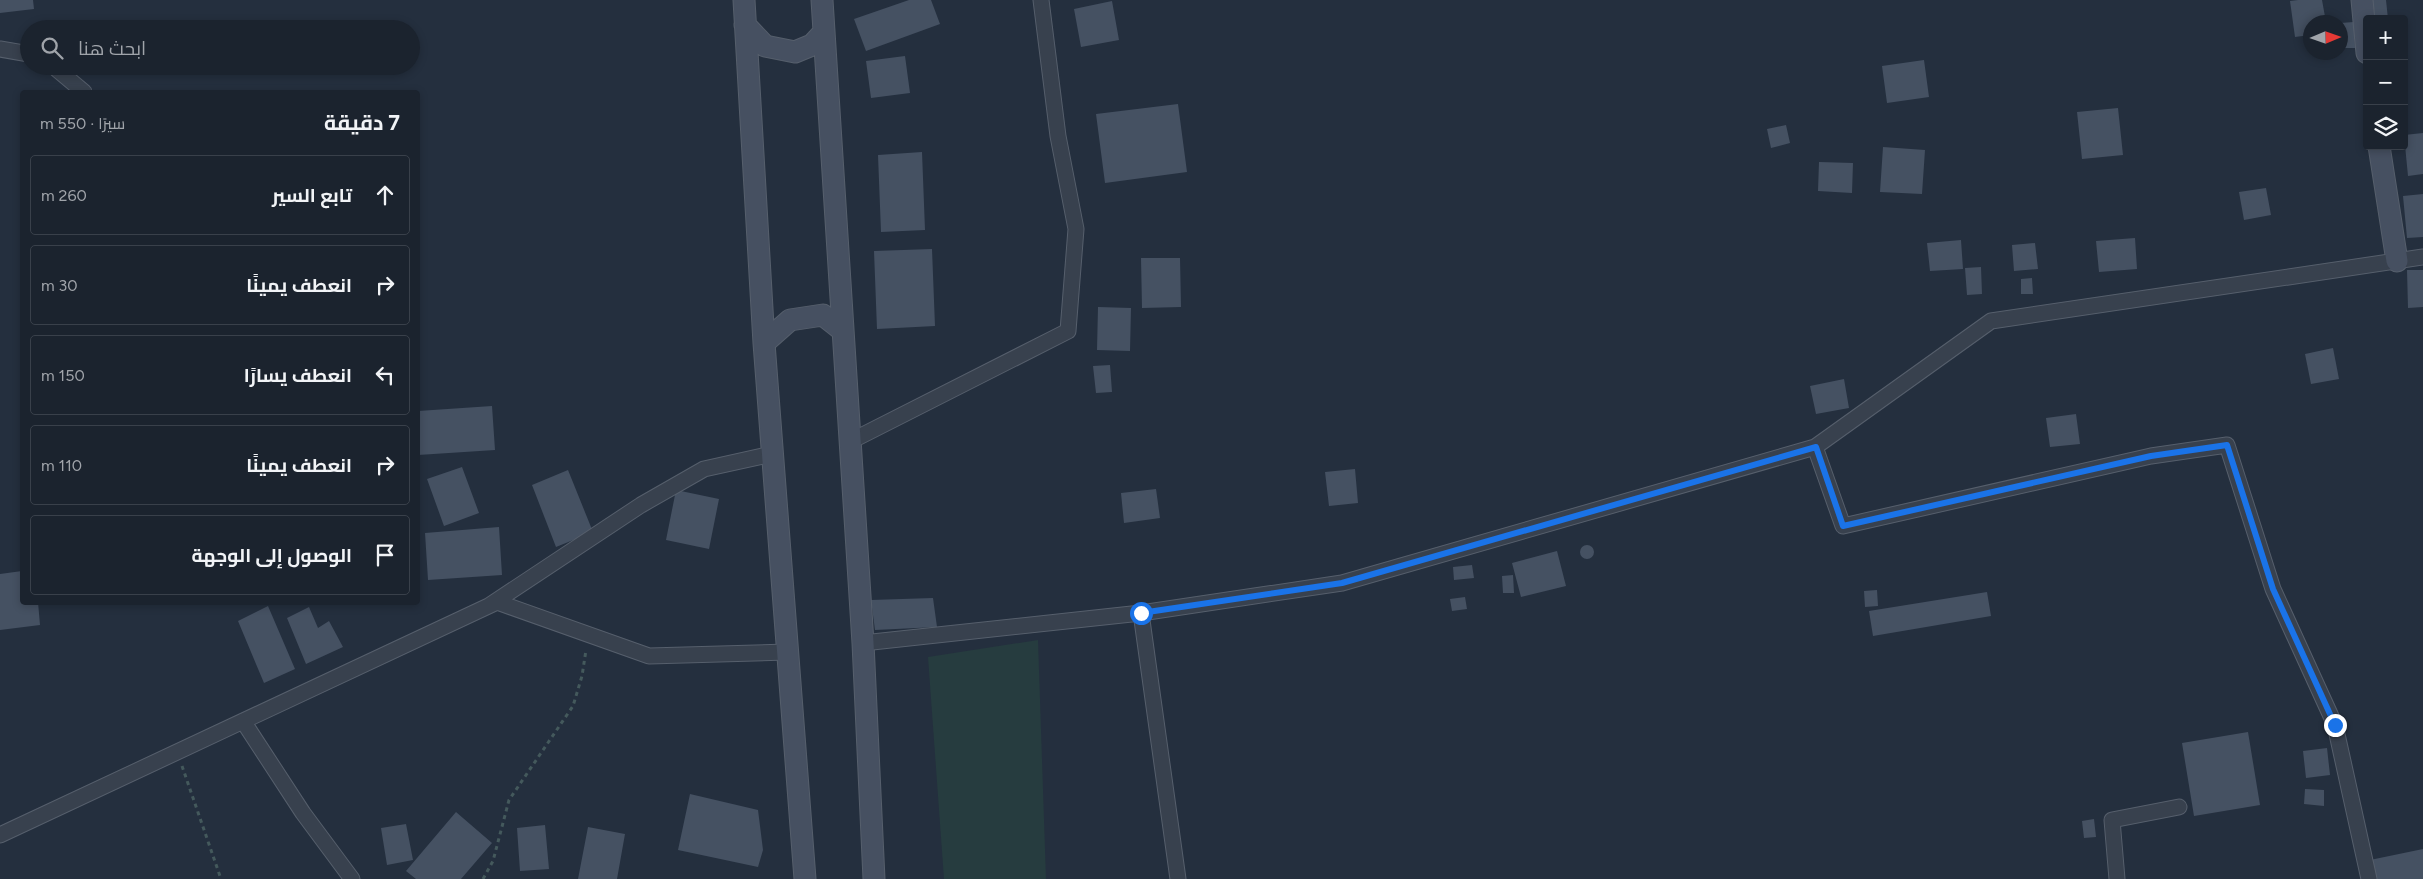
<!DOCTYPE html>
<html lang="ar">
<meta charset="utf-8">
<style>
:root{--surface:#1b232e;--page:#282f3a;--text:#f1f3f6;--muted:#a0a4aa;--line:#39404a}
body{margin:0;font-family:Figtree,Cairo,sans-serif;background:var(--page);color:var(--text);direction:rtl}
.controls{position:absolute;right:15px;top:15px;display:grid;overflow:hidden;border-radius:5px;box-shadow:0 2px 8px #0003}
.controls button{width:45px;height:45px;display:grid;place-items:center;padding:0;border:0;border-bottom:1px solid var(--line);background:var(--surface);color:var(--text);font:25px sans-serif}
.compass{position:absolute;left:2303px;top:15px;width:45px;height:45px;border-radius:50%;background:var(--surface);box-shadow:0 2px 8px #0003;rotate:88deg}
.stop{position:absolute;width:15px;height:15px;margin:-11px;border:4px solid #1a73e8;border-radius:50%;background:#fff}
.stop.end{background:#1a73e8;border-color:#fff;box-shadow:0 1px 5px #0008}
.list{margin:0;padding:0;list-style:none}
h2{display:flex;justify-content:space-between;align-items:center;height:65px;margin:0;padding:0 20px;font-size:21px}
h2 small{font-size:16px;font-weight:400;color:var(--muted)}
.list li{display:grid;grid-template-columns:32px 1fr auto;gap:15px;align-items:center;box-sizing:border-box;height:80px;margin:0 10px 10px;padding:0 10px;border:1px solid var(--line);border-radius:5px}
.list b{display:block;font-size:19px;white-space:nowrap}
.list em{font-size:16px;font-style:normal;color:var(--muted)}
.icon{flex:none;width:28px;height:28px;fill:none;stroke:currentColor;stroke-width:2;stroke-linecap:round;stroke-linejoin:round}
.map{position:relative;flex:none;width:2423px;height:879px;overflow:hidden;direction:ltr}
.search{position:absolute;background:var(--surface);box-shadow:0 2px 8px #0003;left:20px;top:20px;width:400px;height:55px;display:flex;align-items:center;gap:12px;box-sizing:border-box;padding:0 18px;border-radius:28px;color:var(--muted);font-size:19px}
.panel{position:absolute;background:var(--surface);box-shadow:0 2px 8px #0003;left:20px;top:90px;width:400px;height:515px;border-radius:5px;direction:rtl}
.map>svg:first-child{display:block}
</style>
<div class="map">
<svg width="2423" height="879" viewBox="0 0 2423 879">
<rect width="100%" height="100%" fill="#242f3e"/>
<!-- green -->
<path fill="#263c3f" d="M1038,640l8,239h-102l-16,-222z"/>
<!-- building -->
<path fill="#455162" d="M0,0h33l1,9 -34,4z
M909,0h22l9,24 -74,27 -12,-32z
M2298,0h24l4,22h-16v13l-15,2 -5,-36z
M2365,0h21l2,19h-20z
M1112,1l7,39 -38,7 -7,-38z
M2354,22l1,26h-15v-25z
M905,56l5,37 -39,5 -5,-37z
M1924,60l5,37 -42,6 -5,-37z
M1178,104l9,68 -82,11 -9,-69z
M2118,108l5,47 -41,4 -5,-47z
M1786,125l4,18 -19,5 -4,-19z
M2423,133v41l-15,2 -4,-41z
M1883,147l42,3 -3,44 -42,-2z
M922,152l3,78 -44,2 -3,-77z
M1819,162l34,1 -1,30 -34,-2z
M2266,188l5,27 -27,5 -5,-28z
M2423,194v43l-16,1 -4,-42z
M2135,238l2,31 -38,3 -3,-31z
M1961,240l2,29 -33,2 -3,-28z
M2035,243l3,26 -24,2 -2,-26z
M932,249l3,77 -58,3 -3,-78z
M1141,258h39l1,49 -39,1z
M1981,267l1,27 -15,1 -2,-27z
M2407,270h16v37l-15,1z
M2032,278l1,16h-12v-15z
M1098,307l33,1 -1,43 -33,-1z
M2333,348l6,31 -28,5 -6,-30z
M1110,365l2,27 -16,1 -3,-27z
M1844,379l5,29 -33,6 -6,-28z
M492,406l3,44 -77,5v-44z
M2076,414l4,30 -30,3 -4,-29z
M462,467l17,46 -35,13 -17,-47z
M1355,469l3,34 -29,3 -4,-34z
M568,470l25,62 -37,15 -24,-62z
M1156,489l4,29 -36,5 -3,-30z
M676,490l43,9 -10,50 -43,-9z
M499,527l3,48 -74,5 -3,-47z
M1580 552a7 7 0 1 1 14 0a7 7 0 1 1-14 0Z
M1557,551l9,35 -45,11 -9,-34z
M1472,565l2,13 -20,2 -1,-13z
M22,571v31h16l2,23 -40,5v-56z
M1513,575l1,18h-11l-1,-17z
M1877,590l1,16 -13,1 -1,-16z
M1987,592l4,24 -118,20 -4,-25z
M1465,597l2,12 -15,2 -2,-12z
M933,598l4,29 -62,3 -4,-30z
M268,606l27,63 -31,14 -26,-62z
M309,607l9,21 11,-7 14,26 -37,17 -19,-46z
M2248,732l12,73 -66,11 -12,-73z
M2327,748l3,27 -24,3 -3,-27z
M2305,789l19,1v16l-20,-2z
M690,794l68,16 5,40 -5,17 -80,-17z
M456,812l36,31 -31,36h-45l-10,-8z
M2094,819l2,18 -12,1 -2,-17z
M406,824l7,36 -26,5 -6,-37z
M545,825l4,44 -29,2 -3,-43z
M588,827l37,7 -8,45h-39z
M2423,849v30h-50l-3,-19z"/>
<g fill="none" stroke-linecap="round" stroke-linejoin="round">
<defs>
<path id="street" d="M0,49l29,5
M53,66l31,26
M849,442l219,-111 8,-102 -18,-93 -17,-136
M1815,447l28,79 308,-70 76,-11 46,144 62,136 34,154
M490,605l151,-100 63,-36 68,-15
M1141,613l37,266
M863,643l278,-30 201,-30 473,-136 176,-126 432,-64
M243,721l60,92 49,66
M0,835l497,-233 152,54 139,-4
M2117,879l-5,-59 67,-13"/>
<path id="secondary" d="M744,0l20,343 41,536
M822,0l41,643 11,236
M2362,0l5,53
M745,25l20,21 30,6 17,-7 12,-13
M2379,146l18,115
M764,343l26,-23 33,-5 19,15"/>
</defs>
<!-- street casing -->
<use href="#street" stroke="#565f6c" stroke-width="17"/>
<!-- secondary casing -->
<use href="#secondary" stroke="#565f6c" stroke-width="23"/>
<!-- path -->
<path stroke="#44595c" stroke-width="3" stroke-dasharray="4 4" stroke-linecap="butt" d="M182,766l39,113
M483,879l10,-18 16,-61 64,-94 9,-30 4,-26"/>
<!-- street -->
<use href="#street" stroke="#38414e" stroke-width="15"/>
<!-- secondary -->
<use href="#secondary" stroke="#465061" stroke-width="21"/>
</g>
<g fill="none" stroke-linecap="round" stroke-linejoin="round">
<!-- route -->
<path stroke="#1a73e8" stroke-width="6" d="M1141,613l201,-30 474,-136 27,79 308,-70 76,-11 46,144 62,136"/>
</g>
</svg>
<div class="controls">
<button>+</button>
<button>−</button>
<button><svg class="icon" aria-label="layers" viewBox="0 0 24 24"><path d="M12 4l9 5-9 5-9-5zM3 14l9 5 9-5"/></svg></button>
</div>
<svg class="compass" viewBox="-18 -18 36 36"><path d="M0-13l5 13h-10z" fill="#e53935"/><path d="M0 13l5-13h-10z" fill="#a0a4aa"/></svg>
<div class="stop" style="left:1141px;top:613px"></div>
<div class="stop end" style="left:2335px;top:725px"></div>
<div class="search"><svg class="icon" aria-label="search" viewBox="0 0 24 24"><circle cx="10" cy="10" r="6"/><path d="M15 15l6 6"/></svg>ابحث هنا</div>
<section class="panel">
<h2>7 دقيقة<small>سيرًا · 550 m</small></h2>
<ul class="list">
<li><svg class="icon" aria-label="ahead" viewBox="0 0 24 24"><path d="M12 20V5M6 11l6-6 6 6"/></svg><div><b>تابع السير</b></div><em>260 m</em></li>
<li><svg class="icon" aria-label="right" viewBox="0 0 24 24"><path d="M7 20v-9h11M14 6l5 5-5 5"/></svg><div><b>انعطف يمينًا</b></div><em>30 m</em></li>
<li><svg class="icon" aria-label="left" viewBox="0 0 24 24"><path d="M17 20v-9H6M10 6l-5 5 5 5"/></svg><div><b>انعطف يسارًا</b></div><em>150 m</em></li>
<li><svg class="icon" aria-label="right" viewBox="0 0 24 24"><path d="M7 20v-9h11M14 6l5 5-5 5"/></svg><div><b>انعطف يمينًا</b></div><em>110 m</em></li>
<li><svg class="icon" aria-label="arrive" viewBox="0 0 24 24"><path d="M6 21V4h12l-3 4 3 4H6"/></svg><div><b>الوصول إلى الوجهة</b></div></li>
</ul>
</section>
</div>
